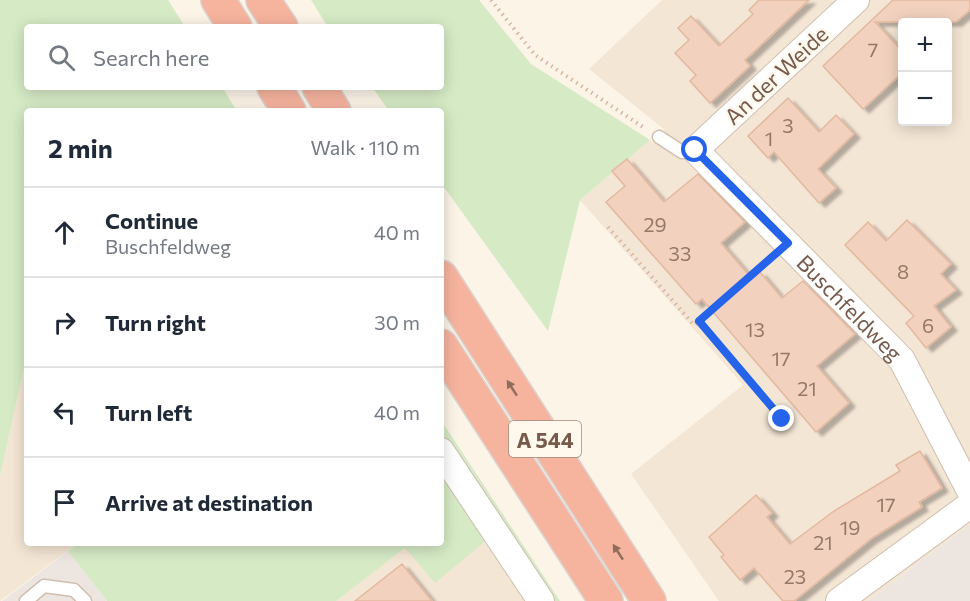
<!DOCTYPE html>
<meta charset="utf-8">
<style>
:root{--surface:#fff;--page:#f6f6f7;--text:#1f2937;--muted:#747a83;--line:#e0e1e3}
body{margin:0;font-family:Commissioner,sans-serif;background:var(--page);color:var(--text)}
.controls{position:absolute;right:18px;top:18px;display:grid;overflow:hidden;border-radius:6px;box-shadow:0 3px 15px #0003}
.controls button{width:54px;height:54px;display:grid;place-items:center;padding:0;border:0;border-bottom:2px solid var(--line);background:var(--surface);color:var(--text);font:30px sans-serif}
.stop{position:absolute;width:18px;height:18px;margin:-14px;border:4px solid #2563eb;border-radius:50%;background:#fff}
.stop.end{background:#2563eb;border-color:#fff;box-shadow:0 2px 6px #0008}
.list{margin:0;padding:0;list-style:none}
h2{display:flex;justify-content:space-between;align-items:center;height:78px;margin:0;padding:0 24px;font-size:26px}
h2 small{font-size:20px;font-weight:400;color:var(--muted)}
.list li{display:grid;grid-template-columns:39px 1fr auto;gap:18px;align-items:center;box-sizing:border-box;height:90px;padding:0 24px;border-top:2px solid var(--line)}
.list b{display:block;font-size:22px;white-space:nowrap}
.list p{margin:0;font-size:20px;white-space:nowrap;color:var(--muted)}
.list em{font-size:20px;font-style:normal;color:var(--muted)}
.icon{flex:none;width:33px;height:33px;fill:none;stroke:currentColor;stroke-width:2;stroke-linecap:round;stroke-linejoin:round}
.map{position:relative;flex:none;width:970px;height:601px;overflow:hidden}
.search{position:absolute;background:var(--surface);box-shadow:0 3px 15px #0003;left:24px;top:24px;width:420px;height:66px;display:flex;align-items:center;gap:15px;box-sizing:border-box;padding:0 21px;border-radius:6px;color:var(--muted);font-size:22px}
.panel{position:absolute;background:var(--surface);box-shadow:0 3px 15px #0003;left:24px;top:108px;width:420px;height:438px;border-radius:6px}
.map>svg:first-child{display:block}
</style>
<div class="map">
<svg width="970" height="601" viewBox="0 0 970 601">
<defs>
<filter id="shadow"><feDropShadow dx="6" dy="4" stdDeviation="1.5" flood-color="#0004"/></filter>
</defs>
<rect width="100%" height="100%" fill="#fcf4e7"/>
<!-- residential -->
<path fill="#f4e6d5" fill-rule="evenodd" d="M662,0h308v524l-102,77h-149l-88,-127 112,-89 -163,-185 70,-60 3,3 12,-13 -76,-61zM902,22h46v100h-46z
M27,354v189h51l-78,58v-125z
M490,537l43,64h-197l69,-53z"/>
<!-- industrial -->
<path fill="#ede6e0" d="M970,524v77h-102z
M68,551l39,50h-105z"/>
<!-- green -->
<path fill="#d5eac5" d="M0,0h168l17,27h-158v60h195l15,24h-210v243l-27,122z
M311,0h168l52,64 119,76 -70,60 -32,131 -107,-148v-72h-52l-17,-24h69v-60h-113z
M441,420l119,181h-27l-44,-63 -54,45 -30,-35 -69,53h-229l-39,-50 10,-8h363z"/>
<!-- building -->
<path fill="#f2d2bf" stroke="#e4b89f" stroke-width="1.5" filter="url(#shadow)" d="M759,0h50l-64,60 5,6 -40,37 -20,-22 6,-6 -21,-22 14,-13 -11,-12 13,-12 28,30 34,-32 -4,-4z
M893,0h77v10l-14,12h-81l28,30v20l-40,37 -40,-43z
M788,98l31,34 17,-17 18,19 -36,35 18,19 -17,15 -45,-51 -6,6 -20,-22z
M627,159l37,43 34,-28 47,48 -24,21 31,36 8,-7 22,26 21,-17 52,53 -38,32 32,37 -33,29 -114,-133 -6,5 -90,-102 19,-16 -13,-15z
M907,220l44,44 -10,10 15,16 -22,16 17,21 -25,21 -20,-25 8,-7 -69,-71 23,-23 18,19z
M920,451l22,37 -23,14 3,5 -50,31 -78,63h-11l-29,-33 -14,12 -19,-23 3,-2 -15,-18 47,-42 16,18 -5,4 23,27 44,-33 66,-40 -4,-6z
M402,564l30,37h-77z"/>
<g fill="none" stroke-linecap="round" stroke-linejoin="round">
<defs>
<path id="lane" d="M659,137l23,15 13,-2
M26,601l18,-15 30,4 11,11"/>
<g id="street">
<path id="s1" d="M856,0l-161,150 207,210 68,131"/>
<path d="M441,451l100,150"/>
<path d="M839,601l131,-96"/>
</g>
<path id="highway" d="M218,0l17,27
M263,0l18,27
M274,87l15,24
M319,87l15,24
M441,277l208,324
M441,346l165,255"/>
</defs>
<!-- lane casing -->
<use href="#lane" stroke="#d0beaf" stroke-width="15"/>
<!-- street casing -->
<use href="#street" stroke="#d0beaf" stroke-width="28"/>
<!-- highway casing -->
<use href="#highway" stroke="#dbd4d0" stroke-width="36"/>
<!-- path -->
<path stroke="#d7b5a1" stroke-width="4" stroke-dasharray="1.5 4.5" stroke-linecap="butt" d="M491,0l44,55 111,74
M608,227l86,98 75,-66
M698,321l84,98"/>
<!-- lane -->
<use href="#lane" stroke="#fff" stroke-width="12"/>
<!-- street -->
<use href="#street" stroke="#fff" stroke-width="26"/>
<!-- highway -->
<use href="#highway" stroke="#f6b49e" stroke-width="33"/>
</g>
<!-- one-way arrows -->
<defs><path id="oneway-solid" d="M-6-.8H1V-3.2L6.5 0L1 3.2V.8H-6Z" transform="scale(1.5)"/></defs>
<g fill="#906c5c">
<use href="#oneway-solid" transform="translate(512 388) rotate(-123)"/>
<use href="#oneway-solid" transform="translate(618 552) rotate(-123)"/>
</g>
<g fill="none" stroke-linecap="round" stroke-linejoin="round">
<!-- route -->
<path stroke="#2563eb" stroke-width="8" d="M695,150l93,93 -89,78 83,98"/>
</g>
<g text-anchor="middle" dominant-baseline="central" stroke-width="5" stroke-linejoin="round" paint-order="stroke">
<!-- number labels -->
<g font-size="20" fill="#957868">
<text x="873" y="49">7</text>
<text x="788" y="125">3</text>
<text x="769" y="138">1</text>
<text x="655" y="224">29</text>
<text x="680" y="253">33</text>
<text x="903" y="271">8</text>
<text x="928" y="325">6</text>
<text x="755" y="329">13</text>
<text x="781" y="358">17</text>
<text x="807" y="388">21</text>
<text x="886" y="504">17</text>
<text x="850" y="527">19</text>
<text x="823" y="542">21</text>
<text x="795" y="576">23</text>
</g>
<!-- shield labels -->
<rect fill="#fff8ed" stroke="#9f897c" stroke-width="1.5" x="509" y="421" width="72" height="36" rx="4.5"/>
<g font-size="21" font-weight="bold" fill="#765a4b">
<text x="545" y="439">A 544</text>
</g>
<!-- street labels -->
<g font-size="22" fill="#765a4b" stroke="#fff8ed">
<text transform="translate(776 75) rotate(-43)">An der Weide</text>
<text stroke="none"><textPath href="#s1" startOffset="441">Buschfeldweg</textPath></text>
</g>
</g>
</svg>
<div class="controls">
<button>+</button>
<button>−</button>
</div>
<div class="stop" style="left:695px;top:150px"></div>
<div class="stop end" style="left:782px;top:419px"></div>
<div class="search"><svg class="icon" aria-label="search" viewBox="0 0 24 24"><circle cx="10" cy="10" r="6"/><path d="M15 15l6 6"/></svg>Search here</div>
<section class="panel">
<h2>2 min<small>Walk · 110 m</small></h2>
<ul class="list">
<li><svg class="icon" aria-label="ahead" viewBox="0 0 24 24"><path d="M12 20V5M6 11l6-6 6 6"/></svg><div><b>Continue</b><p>Buschfeldweg</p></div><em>40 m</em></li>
<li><svg class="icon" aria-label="right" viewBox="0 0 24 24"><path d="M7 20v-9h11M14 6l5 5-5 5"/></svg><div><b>Turn right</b></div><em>30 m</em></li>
<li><svg class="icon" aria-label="left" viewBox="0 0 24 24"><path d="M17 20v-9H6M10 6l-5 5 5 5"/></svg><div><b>Turn left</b></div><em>40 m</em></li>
<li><svg class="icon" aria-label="arrive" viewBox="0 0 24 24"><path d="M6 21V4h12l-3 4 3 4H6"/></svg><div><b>Arrive at destination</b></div></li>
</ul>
</section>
</div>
